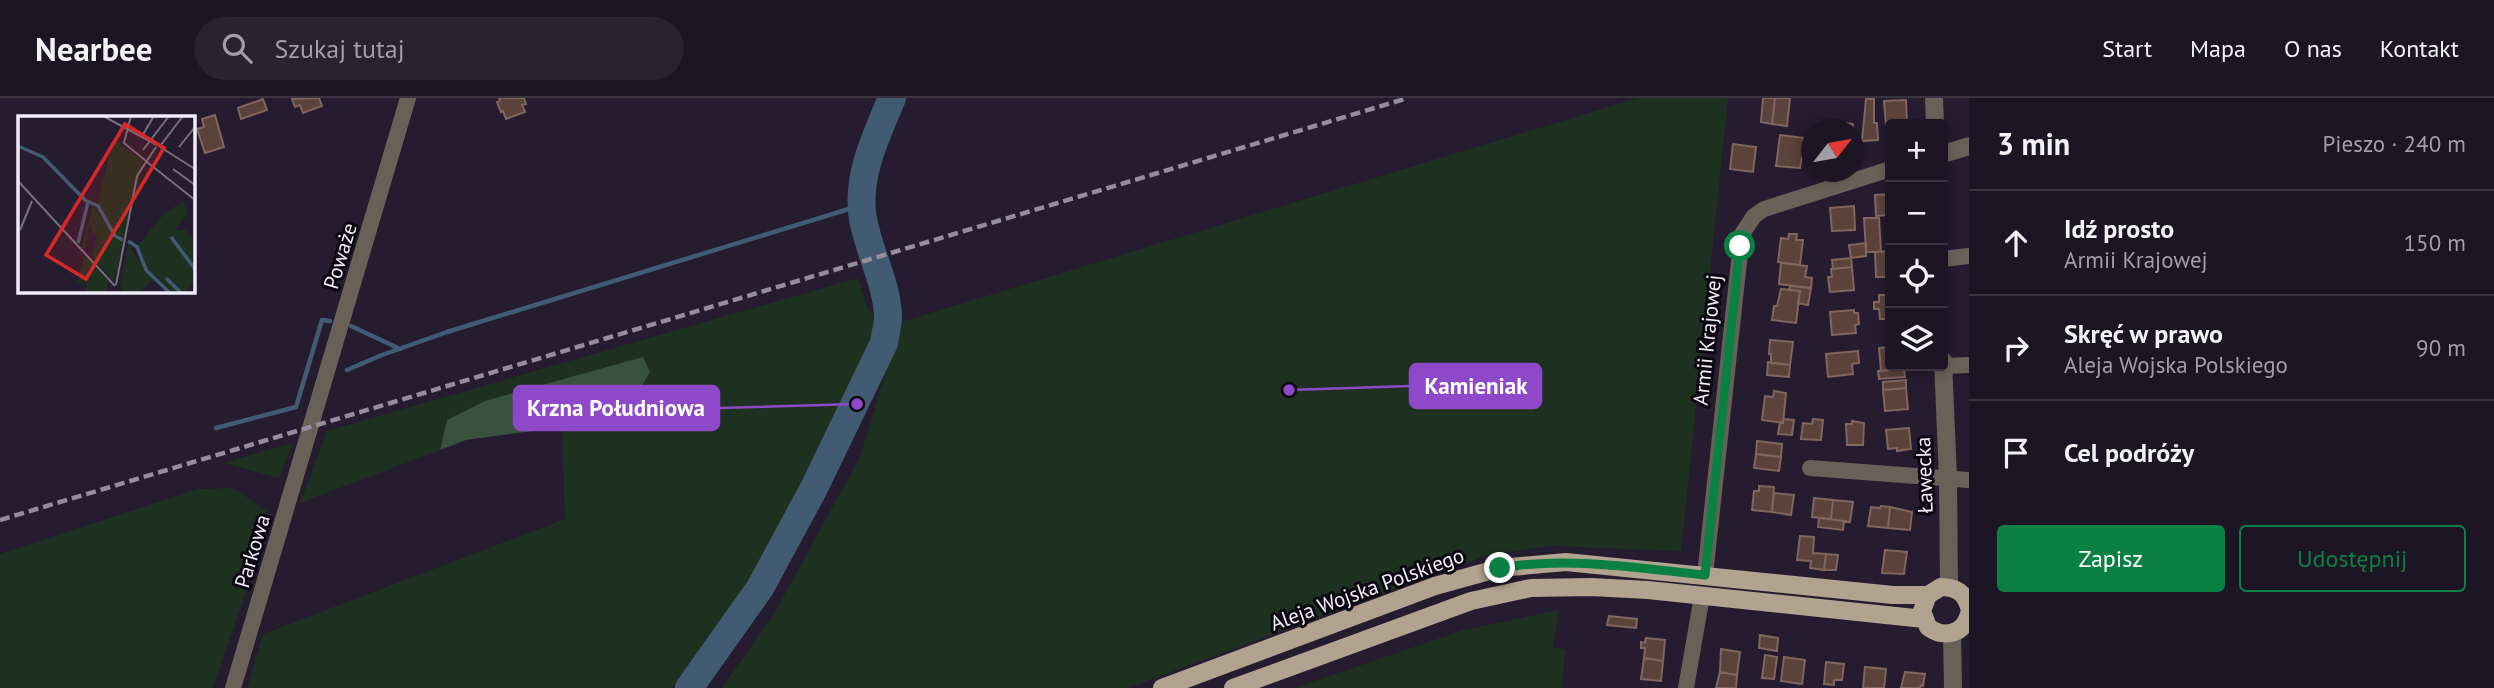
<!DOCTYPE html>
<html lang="pl">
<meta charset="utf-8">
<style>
:root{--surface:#1c1523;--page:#292230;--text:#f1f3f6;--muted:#a09fa6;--line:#3a3441;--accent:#0b8043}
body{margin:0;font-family:"PT Sans",sans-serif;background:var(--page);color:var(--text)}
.controls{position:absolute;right:21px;top:21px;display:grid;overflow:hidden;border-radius:7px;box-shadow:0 4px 10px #0003}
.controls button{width:63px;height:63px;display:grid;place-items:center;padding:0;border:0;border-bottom:2px solid var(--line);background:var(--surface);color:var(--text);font:35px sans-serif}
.compass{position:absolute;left:1801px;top:21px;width:63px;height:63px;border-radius:50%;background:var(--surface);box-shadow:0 4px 10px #0003;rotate:59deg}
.stop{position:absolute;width:21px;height:21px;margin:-16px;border:5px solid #0b8043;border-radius:50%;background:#fff}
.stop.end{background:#0b8043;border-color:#fff;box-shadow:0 2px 7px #0008}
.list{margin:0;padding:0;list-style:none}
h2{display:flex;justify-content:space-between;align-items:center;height:91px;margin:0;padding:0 28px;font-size:30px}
h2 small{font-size:23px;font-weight:400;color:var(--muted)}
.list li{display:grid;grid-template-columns:46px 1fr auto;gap:21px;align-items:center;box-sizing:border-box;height:105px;padding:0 28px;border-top:2px solid var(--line)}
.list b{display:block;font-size:26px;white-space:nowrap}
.list p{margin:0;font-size:23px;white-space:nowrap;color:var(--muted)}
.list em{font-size:23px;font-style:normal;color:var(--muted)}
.actions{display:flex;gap:14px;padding:21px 28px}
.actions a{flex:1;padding:16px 0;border:2px solid var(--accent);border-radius:7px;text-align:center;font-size:24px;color:var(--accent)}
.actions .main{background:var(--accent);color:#fff}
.icon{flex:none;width:38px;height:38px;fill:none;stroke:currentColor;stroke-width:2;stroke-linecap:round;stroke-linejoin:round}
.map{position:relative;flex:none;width:1969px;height:590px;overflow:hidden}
header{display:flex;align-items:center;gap:42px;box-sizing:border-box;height:98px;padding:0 35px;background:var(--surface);border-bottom:2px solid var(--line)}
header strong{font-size:33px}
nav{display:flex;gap:38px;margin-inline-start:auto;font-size:24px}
.search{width:490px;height:63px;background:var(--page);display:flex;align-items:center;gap:18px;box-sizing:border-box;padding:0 24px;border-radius:38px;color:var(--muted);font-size:26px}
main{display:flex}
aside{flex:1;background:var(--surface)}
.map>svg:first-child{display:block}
</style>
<header>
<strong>Nearbee</strong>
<div class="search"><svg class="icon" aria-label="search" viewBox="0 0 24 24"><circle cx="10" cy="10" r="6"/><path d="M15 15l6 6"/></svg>Szukaj tutaj</div>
<nav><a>Start</a><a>Mapa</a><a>O nas</a><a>Kontakt</a></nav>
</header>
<main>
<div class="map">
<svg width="1969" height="590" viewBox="0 0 1969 590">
<rect width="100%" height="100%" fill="#251c2f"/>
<!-- green -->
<path fill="#1e3121" d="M1638,0h90l-47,453 -130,-5 -63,9 -360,133h-406l53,-76 85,-155 41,-135z
M858,180l9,30 12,14 -15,44 -128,238 -64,84h-425l16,-54 302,-115 -3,-92 70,-25 -185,18 -7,30 -140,53 27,-72z
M293,345l-14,35 -56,-15z
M234,390l35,25 -2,17 -54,158h-213v-134l198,-65z
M1559,512l-6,38 12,1 -3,39h-268l170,-58z"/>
<!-- forest -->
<path fill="#38523d" d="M643,259l7,15 -18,30 -70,25 -96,13 -26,10 7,-30 38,-19z"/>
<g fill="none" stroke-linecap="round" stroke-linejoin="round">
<!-- stream -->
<path stroke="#415c72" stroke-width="4.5" d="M351,228l49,23
M347,272l35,-15 65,-23 415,-127
M216,330l80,-21 26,-87 8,1"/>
<!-- river -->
<path stroke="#415c72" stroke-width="28" d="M689,590l71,-100 54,-100 70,-145c1,-8 4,-18 4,-26 -1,-37 -22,-69 -26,-105 -4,-40 15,-78 30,-114"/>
</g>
<!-- building -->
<path fill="#5b423b" stroke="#81665e" stroke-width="2" d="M319,0l3,8 -19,7 -3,-8 -5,2 -3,-8z
M499,0h25l2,6 -4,1 3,7 -19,7 -3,-8 -2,1 -4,-10 3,-1z
M1763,0h12l-3,26 -11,-2z
M1775,0h15l-3,28 -15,-2z
M263,1l4,11 -26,9 -3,-11z
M1866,1h8v24h3l1,17 -16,1z
M1906,2l1,24 -21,2 -2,-25z
M215,17l9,32 -19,6 -8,-24 7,-2 -2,-8z
M1829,23l24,3 -1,6h-24z
M1780,37l25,3 -5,30 -24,-2z
M1733,46l23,3 -3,25 -23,-3z
M1890,96v21l-14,1 -1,-21z
M1854,108l1,24 -23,1 -2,-23z
M1864,120h15l2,34h-15z
M1789,136h8l-1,6h7l-3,25 -22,-3 3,-24 7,1z
M1866,145v13l-15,2 -2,-13z
M1890,153v26h-14l-1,-25z
M1851,160l1,9 -19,2 -1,-9z
M1781,165l26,3 -2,11 7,1 -1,10 -32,-4z
M1852,169l2,23 -24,2 -2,-15h4l-1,-8z
M1790,188l21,2 -3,17 -10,-2 2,-12 -11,-1z
M1781,191l19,2 -4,32 -24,-3 2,-14h3z
M1879,197h11v24h-10l-1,-10h-5v-7h5z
M1854,212v3h4l1,11 -4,1 1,8 -24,2 -2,-23z
M1770,242l23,2 -3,23 -19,-2v-9h-2z
M1890,249v19h14v3l-23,2 -2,-23z
M1858,253l1,12 -7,1 1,10 -25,3 -2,-23z
M1768,264l22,3 -1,12 -22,-2z
M1904,271l1,8 -26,2 -1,-8z
M1906,282v8l-23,2v-8z
M1906,290l2,21 -23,2 -2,-21z
M1774,293l12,2 -3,30 -21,-3 3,-24 8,1z
M1783,321l11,1 -2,15 -14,-1 2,-12 3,1z
M1813,321l10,1 -2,20 -20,-1 2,-16 9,1z
M1852,323l12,2 -1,22h-16l-1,-21h6z
M1909,330l2,21 -14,2v-3l-9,1 -2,-19z
M1757,343l25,3 -1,13 -25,-3z
M1756,356l25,3 -2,14 -25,-3z
M1759,388l15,1 -2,25 -20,-2 2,-19h5z
M1774,395l20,2 -3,20 -19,-3z
M1814,400l19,2 -2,19 -19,-2z
M1833,402l20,2 -3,20 -19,-3z
M1881,408l9,1 -2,21 -20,-2 3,-19 9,1z
M1890,409l22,5 -2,18 -22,-2z
M1819,420l25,3 -1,9 -25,-3z
M1800,438l14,1 -1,16 13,1 -2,16 -14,-2 1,-7 -14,-1z
M1885,452l22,2 -3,22 -22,-1z
M1826,456l12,1 -2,15h-12z
M1609,518l28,3 -1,9 -29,-3z
M1760,537l18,3 -1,13 -18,-3z
M1646,540l19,2 -2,21 -19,-3 1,-10h-4v-6l4,1z
M1721,551l19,3 -3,23 -17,-3z
M1765,557l12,2 -3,22 -12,-1z
M1784,559l21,3 -3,24 -21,-3z
M1644,560l19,3 -2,20 -20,-2z
M1826,564l18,2 -2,16h-8v5l-10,-1z
M1865,569l21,2 -2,19h-21z
M1720,574l17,3 -1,13h-20z
M1905,574l20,2 -2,12 -2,-1 -1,3h-19z"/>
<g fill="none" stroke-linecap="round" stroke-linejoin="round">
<!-- minor -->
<path stroke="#696158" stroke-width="16" d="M1943,161l26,-3
M1943,268l26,-1
M1810,370l159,12
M1705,477l37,-341 12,-18 10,-7 126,-40
M233,590l175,-590
M1686,590l16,-92"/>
<!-- tertiary -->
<path stroke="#696158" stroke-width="18" d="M1934,0l1,26
M1943,56l26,-8
M1943,263l5,117 1,109
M1952,536l1,54"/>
<!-- primary -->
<path stroke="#b2a290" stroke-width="18" d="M1969,509c-4,-14 -13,-20 -28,-20l-13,8 -6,16 6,16c16,12 36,7 41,-13
M1162,590l273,-102 65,-18 66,-6 327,33h35
M1233,590l238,-87 60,-13 60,-1 57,3 276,29"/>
<!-- rail -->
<path stroke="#948d9d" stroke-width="4.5" stroke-dasharray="10 5" stroke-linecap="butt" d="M0,422l1408,-422"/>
</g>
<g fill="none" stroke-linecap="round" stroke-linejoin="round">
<!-- route -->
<path stroke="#0b8043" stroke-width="9" d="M1500,470c68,-12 137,0 205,7l35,-329"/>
</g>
<g text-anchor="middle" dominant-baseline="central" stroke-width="6" stroke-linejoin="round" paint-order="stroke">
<!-- street labels -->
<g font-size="21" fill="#f1ecf9" stroke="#0c0811">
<text transform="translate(340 158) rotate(-73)">Poważe</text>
<text transform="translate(1707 242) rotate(-84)">Armii Krajowej</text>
<text transform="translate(1924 377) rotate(-92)">Ławecka</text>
<text transform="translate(252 453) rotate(-73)">Parkowa</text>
<text transform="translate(1367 491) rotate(-20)">Aleja Wojska Polskiego</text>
</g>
</g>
<!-- overview -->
<g transform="translate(18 18)">
<rect width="177" height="177" fill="#251c2f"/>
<path d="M96,23l30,23 -20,76 -7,-2 -20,-32zM165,85l5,13 -14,16h11l10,10v41l-12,12h-9l-29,-26 -7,-22 26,-31zM75,89l22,33 8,3 -8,42 -22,-24 4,-24 -6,-4 -1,-8 -5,28 -3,-4zM110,128l25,36 -14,13h-14l-5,-7zM67,138l23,27 -2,12h-21l2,-13 -11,5z" fill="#1e3121"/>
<path fill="none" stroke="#415c72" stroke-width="3.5" d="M0,30l25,11 42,43 13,6 17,30 8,4M153,121l24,32M110,125l9,6 9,23 24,23M60,127l10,-41M148,162l15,15"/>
<path fill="none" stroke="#776f80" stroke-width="2" d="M85,0l54,29M113,0l-7,27 22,18M124,20l12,-20M142,30l23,-30M142,31l35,22M161,31l16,-20M125,34l26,-34M129,46l48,38M155,53l22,16M0,65l97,105M2,114l12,-29M98,169l21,-109 19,-29"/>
<path fill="#d62828" fill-opacity="0.15" stroke="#d62828" stroke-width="3.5" d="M107,8l39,24 -78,131 -40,-24z"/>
<rect width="177" height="177" fill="none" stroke="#f1ecf9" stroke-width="3.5"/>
</g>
<!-- callouts -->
<path fill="none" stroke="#8d49c8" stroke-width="2.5" d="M1289 292L1410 288M857 306L719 310"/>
<g fill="#8d49c8" stroke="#0c0811" stroke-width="2.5">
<circle cx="1289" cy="292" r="7"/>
<circle cx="857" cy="306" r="7"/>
</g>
<g fill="#8d49c8" stroke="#8d49c8" stroke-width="2.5">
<rect x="1410" y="266" width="131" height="44" rx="7"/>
<rect x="514" y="288" width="205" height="44" rx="7"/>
</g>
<g font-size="23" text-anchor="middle" font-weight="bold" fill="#fff">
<text x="1476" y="296">Kamieniak</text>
<text x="616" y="318">Krzna Południowa</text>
</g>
</svg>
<div class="controls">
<button>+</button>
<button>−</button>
<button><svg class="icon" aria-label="locate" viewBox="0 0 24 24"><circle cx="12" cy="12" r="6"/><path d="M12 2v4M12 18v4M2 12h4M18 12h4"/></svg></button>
<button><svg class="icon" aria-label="layers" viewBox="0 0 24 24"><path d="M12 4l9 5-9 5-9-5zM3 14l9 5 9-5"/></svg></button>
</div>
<svg class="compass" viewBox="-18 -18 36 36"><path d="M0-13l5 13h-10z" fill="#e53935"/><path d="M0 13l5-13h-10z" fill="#a09fa6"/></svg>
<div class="stop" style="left:1740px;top:148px"></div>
<div class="stop end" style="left:1500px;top:470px"></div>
</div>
<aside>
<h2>3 min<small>Pieszo · 240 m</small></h2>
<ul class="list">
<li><svg class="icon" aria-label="ahead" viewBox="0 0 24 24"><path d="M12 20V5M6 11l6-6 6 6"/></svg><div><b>Idź prosto</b><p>Armii Krajowej</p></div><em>150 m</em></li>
<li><svg class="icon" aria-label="right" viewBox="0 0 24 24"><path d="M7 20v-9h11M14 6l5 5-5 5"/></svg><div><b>Skręć w prawo</b><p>Aleja Wojska Polskiego</p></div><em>90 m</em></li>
<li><svg class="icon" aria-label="arrive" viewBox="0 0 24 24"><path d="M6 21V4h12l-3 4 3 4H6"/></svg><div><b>Cel podróży</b></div></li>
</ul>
<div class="actions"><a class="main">Zapisz</a><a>Udostępnij</a></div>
</aside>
</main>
